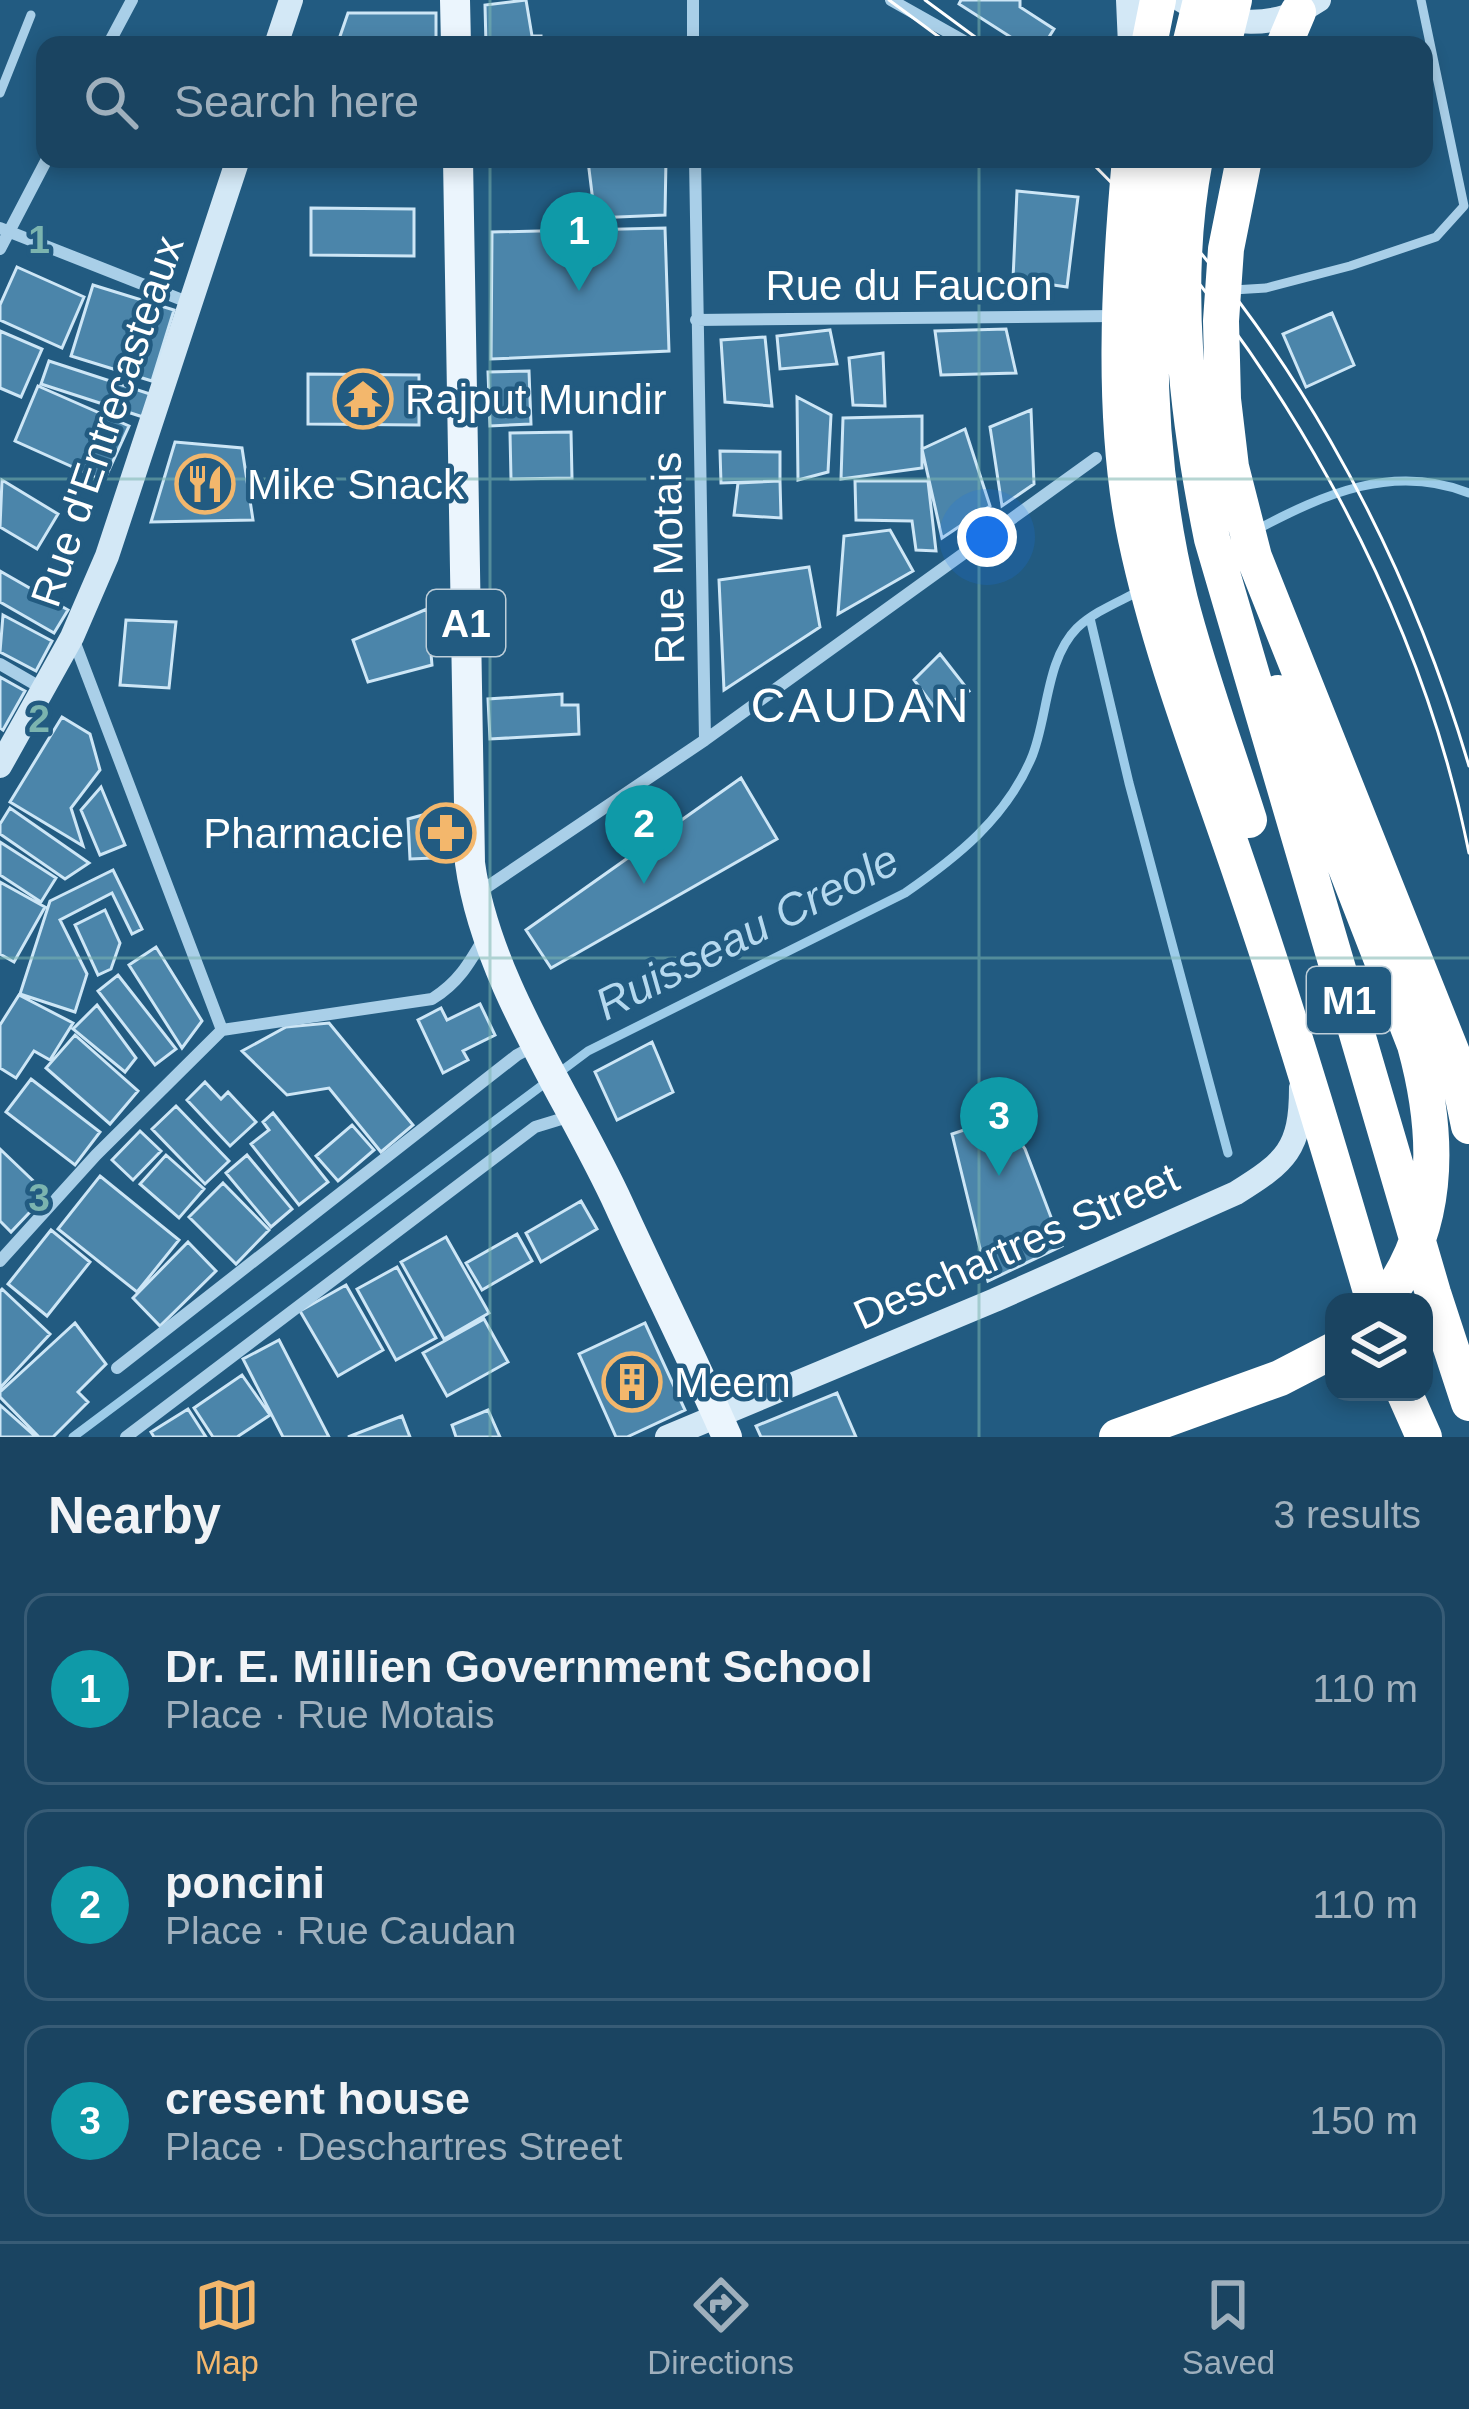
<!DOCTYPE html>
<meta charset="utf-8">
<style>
:root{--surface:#1a4461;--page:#274e6a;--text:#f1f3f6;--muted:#9fb0bd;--line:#385c76;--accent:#f3b76c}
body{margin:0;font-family:Helvetica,sans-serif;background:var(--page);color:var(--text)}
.controls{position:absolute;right:36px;bottom:36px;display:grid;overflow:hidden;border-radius:24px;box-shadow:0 6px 18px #0003}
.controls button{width:108px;height:108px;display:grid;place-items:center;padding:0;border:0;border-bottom:3px solid var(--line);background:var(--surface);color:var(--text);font:60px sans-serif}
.you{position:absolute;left:987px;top:537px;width:42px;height:42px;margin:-30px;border:9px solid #fff;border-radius:50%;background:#1a73e8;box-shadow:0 0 0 18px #1a73e833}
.badge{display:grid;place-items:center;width:78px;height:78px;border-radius:50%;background:var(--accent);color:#fff;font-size:39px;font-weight:700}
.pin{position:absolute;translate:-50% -99px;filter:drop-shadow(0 3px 6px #0008)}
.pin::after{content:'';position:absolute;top:63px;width:42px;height:36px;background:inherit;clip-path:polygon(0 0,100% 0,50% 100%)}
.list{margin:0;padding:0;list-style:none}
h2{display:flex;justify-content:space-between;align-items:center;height:156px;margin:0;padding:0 48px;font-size:51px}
h2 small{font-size:39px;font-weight:400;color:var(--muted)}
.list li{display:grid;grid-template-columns:78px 1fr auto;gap:36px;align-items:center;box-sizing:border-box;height:192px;margin:0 24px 24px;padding:0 24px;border:3px solid var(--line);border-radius:24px}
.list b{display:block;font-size:45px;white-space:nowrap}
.list p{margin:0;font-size:39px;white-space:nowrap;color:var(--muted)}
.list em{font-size:39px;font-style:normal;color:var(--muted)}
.icon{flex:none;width:66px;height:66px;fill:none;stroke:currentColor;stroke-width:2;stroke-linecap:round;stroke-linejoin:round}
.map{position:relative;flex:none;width:1469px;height:1437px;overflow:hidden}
.search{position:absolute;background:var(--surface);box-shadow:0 6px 18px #0003;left:36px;right:36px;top:36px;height:132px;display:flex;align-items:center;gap:30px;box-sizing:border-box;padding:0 42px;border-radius:24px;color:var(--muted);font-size:45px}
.sheet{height:804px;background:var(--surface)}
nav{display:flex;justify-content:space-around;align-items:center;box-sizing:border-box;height:168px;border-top:3px solid var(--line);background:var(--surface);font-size:33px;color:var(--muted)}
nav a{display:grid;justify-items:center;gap:6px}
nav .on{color:var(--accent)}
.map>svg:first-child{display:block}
</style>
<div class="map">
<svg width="1469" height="1437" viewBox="0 0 1469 1437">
<rect width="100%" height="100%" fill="#225b81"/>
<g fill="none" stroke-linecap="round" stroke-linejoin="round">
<!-- stream -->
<path stroke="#9dcce9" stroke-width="9" d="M1256,530c68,-36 137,-67 213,-37
M1090,618l39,165 99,370
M73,1437l515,-386 317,-158c52,-36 100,-74 126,-134 17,-39 14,-99 46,-131 18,-17 42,-26 64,-38"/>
</g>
<!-- building -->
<path fill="#4b85aa" stroke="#cde6f6" stroke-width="3" d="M526,0l6,36h9v9h-55l-1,-40z
M961,0h59v7l34,22 -10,16h-21l-64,-41z
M348,13h88v32h-99z
M485,159h52v7h-52z
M666,159l-1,56 -70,3 -7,-57z
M708,159h106v5l-106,-2z
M1017,191l61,6 -11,90 -54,-8z
M311,208l103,1v47l-103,-1z
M665,228l4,123 -178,8 1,-127z
M17,267l67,30 -22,51 -62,-28v-15z
M93,285l81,25 -22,71 -81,-25z
M1332,313l22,52 -48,22 -23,-53z
M1006,329l10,44 -75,2 -6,-44z
M830,330l7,34 -57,5 -3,-33z
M0,331l42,18 -21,48 -21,-9z
M765,337l7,69 -47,-4 -4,-62z
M883,353l2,53 -32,-1 -4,-47z
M49,361l101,33 -7,23 -102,-33z
M529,371l2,53 -41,2 -2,-54z
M308,374l111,1v50l-111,-1z
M38,386l91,40 -25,55 -89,-40z
M797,397l34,18 -3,57 -30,8z
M1031,410l3,74 -32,22 -12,-79z
M922,416v52l-81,11 2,-61z
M965,429l25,77 -48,32 -20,-89z
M571,432l1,46 -61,1 -1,-46z
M175,442l67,6 11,72 -102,2z
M720,451l60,1v29l-59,2z
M2,480l56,34 -21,35 -37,-22z
M780,481l1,37 -47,-3 4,-32z
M855,481h73l8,70 -20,-1 -4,-29 -56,-1z
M890,530l23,41 -75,43 6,-78z
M809,567l11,60 -96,63 -5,-110z
M0,571l68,39 -14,23 -54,-31z
M427,609l5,56 -64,17 -15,-42z
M3,615l49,26 -16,30 -36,-19z
M126,620l50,2 -7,66 -49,-3z
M940,654l29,37 -32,20 -23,-31z
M0,677l25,14 -22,39 -3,-2z
M562,694v11h16l1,29 -89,5 -2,-40z
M62,717l28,17 10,36 -29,38 12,38 -73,-44z
M741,778l36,61 -226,129 -25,-38z
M101,787l24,58 -25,10 -19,-45z
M456,806l2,51 -48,2 -2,-40z
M10,808l79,55 -24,16 -65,-45v-10z
M0,842l56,36 -15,24 -41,-27z
M113,870l29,59 -10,5 -20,-41 -52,27 27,54 -12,38 -55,-18 30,-93z
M0,882l45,25 -31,55 -14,-8z
M105,910l15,33 -9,26 -13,6 -23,-50z
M156,947l46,74 -20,27 -53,-83z
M118,975l58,74 -21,16 -57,-74z
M19,995l54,28 -23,37 -16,-9 -18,27 -16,-10v-43z
M480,1004l15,31 -32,16 5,9 -25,13 -25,-53 23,-12 6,12z
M97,1005l39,53 -11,14 -52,-43z
M329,1023l84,102 -32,27 -52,-64 -42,7 -45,-44 44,-24z
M75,1035l63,56 -28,33 -64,-56z
M652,1042l21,50 -56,28 -22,-48z
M31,1079l69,53 -25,33 -69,-53z
M205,1082l16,17 7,-7 28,30 -26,24 -43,-46z
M176,1106l53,55 -24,23 -53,-55z
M273,1113l55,69 -29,23 -48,-61 18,-14 -6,-8z
M1003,1117l22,32 37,97 -74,35 -36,-147z
M352,1125l22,25 -36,31 -22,-25z
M140,1131l21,20 -28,29 -21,-20z
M0,1149l47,45 -36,38 -11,-11z
M166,1155l38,34 -25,29 -39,-34z
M247,1155l45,54 -21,18 -45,-54z
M100,1176l79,64 -42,52 -79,-63z
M223,1183l46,47 -33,34 -47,-47z
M581,1201l16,28 -56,33 -15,-29z
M51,1230l39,32 -43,54 -39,-32z
M517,1234l15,27 -50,29 -16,-27z
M446,1237l43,76 -45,26 -43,-77z
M188,1242l28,29 -56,55 -27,-28z
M397,1267l39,71 -40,22 -39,-71z
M346,1285l37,65 -45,26 -38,-65z
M2,1289l48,45 -50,54v-97z
M484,1319l24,43 -61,34 -24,-43z
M75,1323l31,41 -28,28 10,10 -35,35h-14l-39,-40v-5z
M645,1323l40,87 -58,27h-11l-37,-83z
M279,1340l50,97h-46l-40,-78z
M242,1375l28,40 -33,22h-24l-19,-29z
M837,1393l19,44h-95l-5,-11z
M0,1405l36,32h-36z
M188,1409l18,28h-52l-3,-5z
M488,1410l12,27h-44l-4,-12z
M402,1416l8,21h-62z"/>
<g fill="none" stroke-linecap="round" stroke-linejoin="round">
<!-- lane -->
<path stroke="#a9cfe8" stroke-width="9" d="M0,93l31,-78
M1233,290l33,-2 84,-22 86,-29 28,-31 -43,-206"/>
<!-- street -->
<path stroke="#a9cfe8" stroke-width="12" d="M693,0v45
M891,0l80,45
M108,45l24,-45
M695,159l10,581
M0,228l190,75
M0,249l47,-90
M696,320l419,-4
M73,638l149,392
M0,664l45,26
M481,891l224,-151 391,-282
M0,1261l96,-106 126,-125 210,-31c26,-16 37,-35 52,-61
M117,1368l400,-313 17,-9
M126,1437l409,-310 36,-11"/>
<!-- secondary -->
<path stroke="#d3e8f6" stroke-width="24" d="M1128,0l2,45
M1181,0c44,28 95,30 138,0
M276,45l15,-45
M0,766l72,-129 35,-81 131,-397
M667,1437l328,-137 241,-107c50,-31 65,-44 65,-105"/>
<!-- primary -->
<path stroke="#ebf5fd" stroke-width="30" d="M455,0l1,45
M458,159l12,704c16,118 100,235 149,342 35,77 74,154 108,232"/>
<!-- highway -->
<path stroke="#fff" stroke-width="36" d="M1149,45l9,-45
M1190,45l11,-45
M1223,45l11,-45
M1284,45l14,-33
M1130,159c-11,120 -19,262 6,380 25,118 71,233 109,347 47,138 88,276 129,416
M1163,159c-19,146 -19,297 17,441 19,74 46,147 69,220
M1195,159c-24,126 -8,256 17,380l221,754 36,110
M1244,159l-18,90 -5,72 2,78 8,68 23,90 202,506 13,63
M1278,693l137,352c24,87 28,182 -32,257
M1404,1392l20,45
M1117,1437l163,-59 54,-28"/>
<!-- tram -->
<path stroke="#fff" stroke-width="3" d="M889,0l61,45
M925,0l61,45
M1088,159c184,182 330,439 381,694
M1115,159c168,166 287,381 354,607"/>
</g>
<!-- grid -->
<path fill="none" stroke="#7bb4af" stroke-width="3" stroke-opacity="0.55" d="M490,0v45M979,0v45M490,159v1278M979,159v1278M0,479h1469M0,958h1469"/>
<!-- icons -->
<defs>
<symbol id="temple-ring" viewBox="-11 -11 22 22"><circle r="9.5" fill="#225b81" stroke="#f3b76c" stroke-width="1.5"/><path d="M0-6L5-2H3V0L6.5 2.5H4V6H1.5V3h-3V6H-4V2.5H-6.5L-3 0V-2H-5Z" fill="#f3b76c"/></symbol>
<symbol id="restaurant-ring" viewBox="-11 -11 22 22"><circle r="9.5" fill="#225b81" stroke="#f3b76c" stroke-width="1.5"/><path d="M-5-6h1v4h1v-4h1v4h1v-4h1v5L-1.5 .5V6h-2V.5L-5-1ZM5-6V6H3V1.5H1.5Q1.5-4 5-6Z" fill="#f3b76c"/></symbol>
<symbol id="pharmacy-ring" viewBox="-11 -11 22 22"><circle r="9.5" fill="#225b81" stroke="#f3b76c" stroke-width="1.5"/><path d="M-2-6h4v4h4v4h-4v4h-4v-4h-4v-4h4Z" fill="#f3b76c"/></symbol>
<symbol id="building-ring" viewBox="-11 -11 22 22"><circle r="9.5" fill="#225b81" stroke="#f3b76c" stroke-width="1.5"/><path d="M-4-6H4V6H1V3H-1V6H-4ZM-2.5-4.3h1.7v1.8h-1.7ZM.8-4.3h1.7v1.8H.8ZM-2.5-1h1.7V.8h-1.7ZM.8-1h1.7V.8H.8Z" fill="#f3b76c"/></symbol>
</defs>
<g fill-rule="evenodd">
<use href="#temple-ring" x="330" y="366" width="66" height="66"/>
<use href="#restaurant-ring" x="172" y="451" width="66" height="66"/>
<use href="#pharmacy-ring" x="413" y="800" width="66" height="66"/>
<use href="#building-ring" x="599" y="1349" width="66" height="66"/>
</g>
<g text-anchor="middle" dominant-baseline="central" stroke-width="9" stroke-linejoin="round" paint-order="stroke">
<!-- shield labels -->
<g fill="#225b81" stroke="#bdced9" stroke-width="3">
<rect x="427" y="590" width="78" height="66" rx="9"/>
<rect x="1307" y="967" width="84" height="66" rx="9"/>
</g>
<g font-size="39" font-weight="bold" fill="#fff">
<text x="466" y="623">A1</text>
<text x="1349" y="1000">M1</text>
</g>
<!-- street labels -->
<g font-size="42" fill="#fff" stroke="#225b81">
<text x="909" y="285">Rue du Faucon</text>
<text transform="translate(107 421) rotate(-71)">Rue d'Entrecasteaux</text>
<text transform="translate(668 558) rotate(-91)">Rue Motais</text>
<text transform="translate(1016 1246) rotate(-24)">Deschartres Street</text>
</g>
<!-- poi labels -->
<g font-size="42" fill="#fff" stroke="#225b81" text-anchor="start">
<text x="405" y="399">Rajput Mundir</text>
<text x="247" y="484">Mike Snack</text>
<text x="404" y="833" text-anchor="end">Pharmacie</text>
<text x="674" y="1382">Meem</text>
</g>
<!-- water labels -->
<g font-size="45" font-style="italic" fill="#b5d9ef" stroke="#225b81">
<text transform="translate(747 932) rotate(-27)">Ruisseau Creole</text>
</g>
<!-- quarter labels -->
<g font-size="48" letter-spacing="3" fill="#fff" stroke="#225b81">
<text x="861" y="705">CAUDAN</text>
</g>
</g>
<g font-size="39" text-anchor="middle" font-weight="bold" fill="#7bb4af" stroke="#225b81" stroke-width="9" stroke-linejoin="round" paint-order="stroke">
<text x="39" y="253">1</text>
<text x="39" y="732">2</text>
<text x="39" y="1211">3</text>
</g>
</svg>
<div class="controls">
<button><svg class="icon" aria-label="layers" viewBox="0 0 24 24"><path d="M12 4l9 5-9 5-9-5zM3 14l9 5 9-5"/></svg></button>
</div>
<div class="you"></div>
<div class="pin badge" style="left:579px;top:291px;background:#0f9aa8">1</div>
<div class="pin badge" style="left:644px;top:884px;background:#0f9aa8">2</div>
<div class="pin badge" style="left:999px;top:1176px;background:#0f9aa8">3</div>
<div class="search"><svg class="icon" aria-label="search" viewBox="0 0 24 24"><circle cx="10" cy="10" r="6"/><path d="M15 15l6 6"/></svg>Search here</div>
</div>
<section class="sheet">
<h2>Nearby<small>3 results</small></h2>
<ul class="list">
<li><span class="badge" style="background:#0f9aa8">1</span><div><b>Dr. E. Millien Government School</b><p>Place · Rue Motais</p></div><em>110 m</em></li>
<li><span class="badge" style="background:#0f9aa8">2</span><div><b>poncini</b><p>Place · Rue Caudan</p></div><em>110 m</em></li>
<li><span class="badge" style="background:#0f9aa8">3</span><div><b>cresent house</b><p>Place · Deschartres Street</p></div><em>150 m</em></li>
</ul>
</section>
<nav>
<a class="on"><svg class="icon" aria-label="map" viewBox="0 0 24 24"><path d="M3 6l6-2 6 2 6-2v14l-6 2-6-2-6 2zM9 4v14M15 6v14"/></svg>Map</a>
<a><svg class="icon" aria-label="directions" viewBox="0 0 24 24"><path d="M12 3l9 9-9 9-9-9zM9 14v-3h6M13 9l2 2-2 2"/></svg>Directions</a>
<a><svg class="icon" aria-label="saved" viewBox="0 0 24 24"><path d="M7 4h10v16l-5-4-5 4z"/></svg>Saved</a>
</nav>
